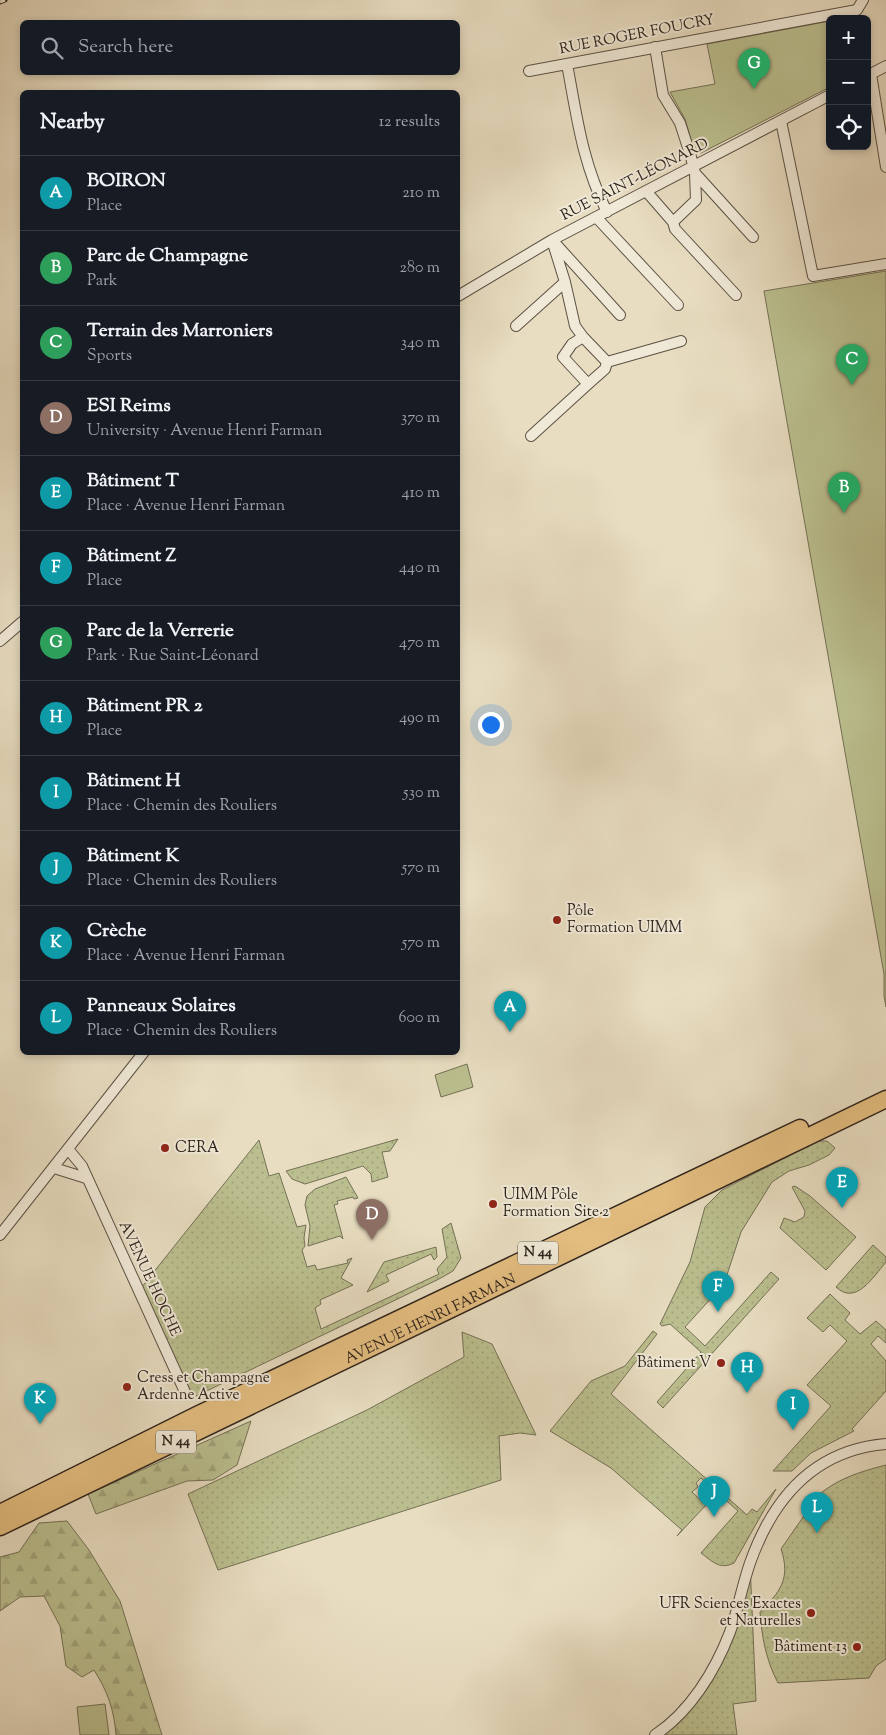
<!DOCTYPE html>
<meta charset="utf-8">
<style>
:root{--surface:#171b24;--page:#20242c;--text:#f1f3f6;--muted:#9ea1a6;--line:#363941;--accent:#c59692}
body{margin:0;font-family:"Sorts Mill Goudy",serif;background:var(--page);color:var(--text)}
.controls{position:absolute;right:15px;top:15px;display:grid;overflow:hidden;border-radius:8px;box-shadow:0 2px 8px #0003}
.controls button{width:45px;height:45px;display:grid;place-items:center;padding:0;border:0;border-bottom:1px solid var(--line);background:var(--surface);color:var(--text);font:25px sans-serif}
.you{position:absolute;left:490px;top:724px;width:18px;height:18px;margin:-12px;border:4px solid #fff;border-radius:50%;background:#1a73e8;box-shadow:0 0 0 8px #1a73e833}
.badge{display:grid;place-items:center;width:32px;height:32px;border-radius:50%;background:var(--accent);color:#fff;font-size:16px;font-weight:700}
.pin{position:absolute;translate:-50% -41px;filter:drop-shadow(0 1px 2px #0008)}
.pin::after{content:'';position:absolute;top:26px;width:18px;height:15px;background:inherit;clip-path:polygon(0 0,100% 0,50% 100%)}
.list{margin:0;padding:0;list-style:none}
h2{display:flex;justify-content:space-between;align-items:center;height:65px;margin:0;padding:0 20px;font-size:21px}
h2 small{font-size:16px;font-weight:400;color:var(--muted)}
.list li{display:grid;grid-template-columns:32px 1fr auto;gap:15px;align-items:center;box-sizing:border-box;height:75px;padding:0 20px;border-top:1px solid var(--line)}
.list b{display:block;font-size:19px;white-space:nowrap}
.list p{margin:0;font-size:16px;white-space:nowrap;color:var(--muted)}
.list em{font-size:16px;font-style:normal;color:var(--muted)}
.icon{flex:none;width:28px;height:28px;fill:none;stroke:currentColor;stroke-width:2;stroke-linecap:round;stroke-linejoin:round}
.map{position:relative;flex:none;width:886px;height:1735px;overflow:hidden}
.search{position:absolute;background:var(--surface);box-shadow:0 2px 8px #0003;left:20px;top:20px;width:440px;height:55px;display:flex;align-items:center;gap:12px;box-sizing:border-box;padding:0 18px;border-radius:8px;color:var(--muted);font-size:19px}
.panel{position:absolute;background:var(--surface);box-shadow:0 2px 8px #0003;left:20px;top:90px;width:440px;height:965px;border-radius:8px}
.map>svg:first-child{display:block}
</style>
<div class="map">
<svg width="886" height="1735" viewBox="0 0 886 1735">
<defs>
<pattern id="grass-dots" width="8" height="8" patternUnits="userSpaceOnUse" patternTransform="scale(1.25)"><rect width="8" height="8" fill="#bbbf8f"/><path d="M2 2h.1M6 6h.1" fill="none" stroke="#a1a47b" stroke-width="1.8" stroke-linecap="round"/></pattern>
<pattern id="forest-firs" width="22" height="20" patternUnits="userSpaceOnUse" patternTransform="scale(1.25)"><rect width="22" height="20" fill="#bbbf8f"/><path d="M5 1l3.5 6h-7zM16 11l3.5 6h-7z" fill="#a1a47b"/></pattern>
</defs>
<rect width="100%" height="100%" fill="#e8ddc1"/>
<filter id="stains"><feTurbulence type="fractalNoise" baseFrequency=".004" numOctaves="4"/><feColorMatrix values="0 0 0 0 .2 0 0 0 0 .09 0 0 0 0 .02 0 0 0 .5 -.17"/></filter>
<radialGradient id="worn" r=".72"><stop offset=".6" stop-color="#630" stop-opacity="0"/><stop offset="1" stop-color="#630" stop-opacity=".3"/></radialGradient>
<!-- grass -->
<path fill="url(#grass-dots)" stroke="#747156" d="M398,1139l-8,12 -8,1 6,25 -16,5 -1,-8 -8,-8 -58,18 -13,-5 -6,-8z
M259,1140l10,36 10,-3 18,54 9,-2 -2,13 1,8 -3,4 5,17 8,-2 2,5 31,-7 -1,-3 5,-2 -11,20 12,7 -33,15 1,4 -6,4 6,21 118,-55 -2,-5 10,-12 -5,-28 9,-6 10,35 -8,13 -14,8 -247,119 -51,-110z
M818,1141h9l8,7 -6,7 -20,10 -20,6 -17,11 -31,50 -17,52 -39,43 20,19 66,-74 8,7 -116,129 -6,-6 44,-50 -31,-28 -8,2 -2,-2 30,-62 15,-55 17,-17z
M346,1177l12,21 -4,1 -1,-2 -16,4 1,3 -4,1 9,34 -3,-3 -32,10 2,-20 -5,-21 2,-9 8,-7z
M795,1186l15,10 46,41 -30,33 -46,-42 4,-10 11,4 9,-5 1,-6 -13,-24z
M873,1245l13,12v5c-13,15 -30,44 -50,25z
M436,1247l1,10 -3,3 -3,-6 -45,21 3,6 -22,11 17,-30z
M830,1294l20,19 -5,7 15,14 16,-13 10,9v13l-8,-7 -7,8 15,17v30l-34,38 2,2 -43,22 -19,18h-19l58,-65 -24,-21 40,-44 -17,-16 -7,7 -16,-14z
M653,1331l4,3 -46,60 136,121 5,-6 5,3 19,-23 -42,74c-14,7 -21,-1 -33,-10l37,-42 -37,-33 -5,5 2,4 -6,5 14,13 -29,31 5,-6 -71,-62 -61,-37 41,-50 34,-15z
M462,1332l30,12 44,91 -16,-2 -21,3 2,44 -283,90 -30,-76 179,-84 97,-53z
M886,1465v194l-10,7 -7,12 -91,5c-12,-23 -16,-45 -18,-71 20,-20 31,-33 21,-63l27,-39 9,-10 -2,-2c21,-19 44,-26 71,-33z
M750,1563l6,138 -23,3 4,31h-82l25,-21 44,-69z"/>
<!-- forest -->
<path fill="url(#forest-firs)" stroke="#747156" d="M251,1421l-14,44 -24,15 -26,1 -91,33 -8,-20z
M67,1521l22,29 31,51 42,134h-46c-2,-25 -8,-43 -22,-65l-12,7 -16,-11 -6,-40 -16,-30 -24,1 -20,14v-54l19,-5 20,-29z"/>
<!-- green -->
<path fill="#bbbf8f" stroke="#747156" d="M830,21v66l-129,66 -7,-3 -9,-31 -15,-27 45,-8 -8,-40z
M886,271v736l-2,-11v-22l-120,-683z
M467,1064l6,23 -32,10 -6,-22z
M105,1704l4,31h-29l-3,-28z"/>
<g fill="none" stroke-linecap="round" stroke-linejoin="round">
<defs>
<path id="minor" d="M567,64c10,53 15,98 40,148
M529,71l328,-61 6,-10
M871,74l15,93
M867,76l19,-10
M781,121l32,155 73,-12
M695,173l58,64
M646,191l27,31 23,-22 -1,-27 -4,-16 -11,-34 -17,-28 -8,-48
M596,217l82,88
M673,222l2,7 61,66
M552,240l13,42 10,44 8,11 -11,7 -9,13 25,27 17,-15 2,-7 -24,-25
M554,242l66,73
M458,296l94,-56 278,-145
M516,326l49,-44
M607,362l74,-21
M531,436l57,-52
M0,641l22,-19
M68,1149l14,17 103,226
M54,1168l32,10
M0,1235l144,-183
M655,1735c35,-23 60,-64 75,-103 8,-22 12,-46 20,-69 23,-65 64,-113 136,-119"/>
<g id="primary">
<path d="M0,1513l197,-98 603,-287"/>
<path id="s1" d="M0,1527l886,-428"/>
</g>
</defs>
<!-- minor casing -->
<use href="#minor" stroke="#5c5245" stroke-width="12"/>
<!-- primary casing -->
<use href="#primary" stroke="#2e231c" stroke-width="19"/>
<!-- minor -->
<use href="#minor" stroke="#f0e9d7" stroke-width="10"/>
<!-- primary -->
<use href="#primary" stroke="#e4be80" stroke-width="16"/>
<defs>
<path id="rail" d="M0,2l5,-2"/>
</defs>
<!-- rail casing -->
<use href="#rail" stroke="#2e231c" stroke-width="5"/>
<!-- rail -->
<use href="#rail" stroke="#f0e9d7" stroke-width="3" stroke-dasharray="9" stroke-linecap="butt"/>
</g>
<!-- markers -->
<g fill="#8f2418" stroke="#f0e9d7" stroke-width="2">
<circle cx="557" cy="920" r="5"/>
<circle cx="165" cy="1148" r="5"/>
<circle cx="493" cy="1204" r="5"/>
<circle cx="721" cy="1363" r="5"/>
<circle cx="127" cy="1387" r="5"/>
<circle cx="811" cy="1613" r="5"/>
<circle cx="857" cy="1647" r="5"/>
</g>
<g text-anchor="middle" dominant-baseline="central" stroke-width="4" stroke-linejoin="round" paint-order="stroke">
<!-- shield labels -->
<g fill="#f0e9d7" stroke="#685e54" stroke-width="1">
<rect x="518" y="1241.5" width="40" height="23" rx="4"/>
<rect x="156" y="1430.5" width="40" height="23" rx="4"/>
</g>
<g font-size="14" font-weight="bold" fill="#2e231c">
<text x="538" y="1253">N 44</text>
<text x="176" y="1442">N 44</text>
</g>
<!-- street labels -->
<g font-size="15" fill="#2e231c" stroke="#f0e9d7">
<text transform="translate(637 35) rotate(-11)">RUE ROGER FOUCRY</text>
<text transform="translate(635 180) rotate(-27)">RUE SAINT-LÉONARD</text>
<text transform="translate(149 1279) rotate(65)">AVENUE HOCHE</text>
<text stroke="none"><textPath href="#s1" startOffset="478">AVENUE HENRI FARMAN</textPath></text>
</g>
<!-- poi labels -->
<g font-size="15" fill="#2e231c" stroke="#f0e9d7" text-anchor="start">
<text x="567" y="911">Pôle<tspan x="567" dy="17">Formation UIMM</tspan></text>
<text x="175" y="1148">CERA</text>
<text x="503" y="1195">UIMM Pôle<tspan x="503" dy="17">Formation Site 2</tspan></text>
<text x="711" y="1363" text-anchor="end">Bâtiment V</text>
<text x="137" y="1378">Cress et Champagne<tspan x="137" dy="17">Ardenne Active</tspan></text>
<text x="801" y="1604" text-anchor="end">UFR Sciences Exactes<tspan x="801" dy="17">et Naturelles</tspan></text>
<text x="847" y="1647" text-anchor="end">Bâtiment 13</text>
</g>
</g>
<rect width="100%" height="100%" filter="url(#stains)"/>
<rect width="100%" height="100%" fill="url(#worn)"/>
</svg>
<div class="controls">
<button>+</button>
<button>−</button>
<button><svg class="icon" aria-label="locate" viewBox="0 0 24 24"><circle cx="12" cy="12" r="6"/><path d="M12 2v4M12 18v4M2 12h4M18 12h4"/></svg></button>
</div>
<div class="you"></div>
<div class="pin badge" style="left:510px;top:1032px;background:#0f9aa8">A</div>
<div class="pin badge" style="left:844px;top:513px;background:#2e9e5b">B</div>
<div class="pin badge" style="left:852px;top:385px;background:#2e9e5b">C</div>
<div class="pin badge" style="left:372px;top:1240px;background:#8d6e63">D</div>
<div class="pin badge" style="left:842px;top:1208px;background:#0f9aa8">E</div>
<div class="pin badge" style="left:718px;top:1312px;background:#0f9aa8">F</div>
<div class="pin badge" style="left:754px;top:89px;background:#2e9e5b">G</div>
<div class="pin badge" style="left:747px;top:1393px;background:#0f9aa8">H</div>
<div class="pin badge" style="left:793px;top:1430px;background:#0f9aa8">I</div>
<div class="pin badge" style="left:714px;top:1517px;background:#0f9aa8">J</div>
<div class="pin badge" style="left:40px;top:1424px;background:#0f9aa8">K</div>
<div class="pin badge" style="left:817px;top:1533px;background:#0f9aa8">L</div>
<div class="search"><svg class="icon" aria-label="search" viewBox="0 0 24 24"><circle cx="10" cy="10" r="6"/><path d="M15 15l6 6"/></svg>Search here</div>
<section class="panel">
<h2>Nearby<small>12 results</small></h2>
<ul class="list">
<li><span class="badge" style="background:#0f9aa8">A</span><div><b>BOIRON</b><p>Place</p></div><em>210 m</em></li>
<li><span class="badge" style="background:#2e9e5b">B</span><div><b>Parc de Champagne</b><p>Park</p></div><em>280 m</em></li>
<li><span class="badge" style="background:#2e9e5b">C</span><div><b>Terrain des Marroniers</b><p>Sports</p></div><em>340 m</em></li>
<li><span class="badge" style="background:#8d6e63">D</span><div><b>ESI Reims</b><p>University · Avenue Henri Farman</p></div><em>370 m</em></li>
<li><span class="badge" style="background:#0f9aa8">E</span><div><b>Bâtiment T</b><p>Place · Avenue Henri Farman</p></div><em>410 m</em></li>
<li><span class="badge" style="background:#0f9aa8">F</span><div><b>Bâtiment Z</b><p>Place</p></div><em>440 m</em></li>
<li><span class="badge" style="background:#2e9e5b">G</span><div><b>Parc de la Verrerie</b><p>Park · Rue Saint-Léonard</p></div><em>470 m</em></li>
<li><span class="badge" style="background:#0f9aa8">H</span><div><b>Bâtiment PR 2</b><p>Place</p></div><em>490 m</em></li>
<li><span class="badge" style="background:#0f9aa8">I</span><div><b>Bâtiment H</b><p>Place · Chemin des Rouliers</p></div><em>530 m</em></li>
<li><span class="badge" style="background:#0f9aa8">J</span><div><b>Bâtiment K</b><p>Place · Chemin des Rouliers</p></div><em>570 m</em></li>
<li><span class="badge" style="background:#0f9aa8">K</span><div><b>Crèche</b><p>Place · Avenue Henri Farman</p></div><em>570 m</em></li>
<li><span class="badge" style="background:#0f9aa8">L</span><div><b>Panneaux Solaires</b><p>Place · Chemin des Rouliers</p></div><em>600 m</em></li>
</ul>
</section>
</div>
